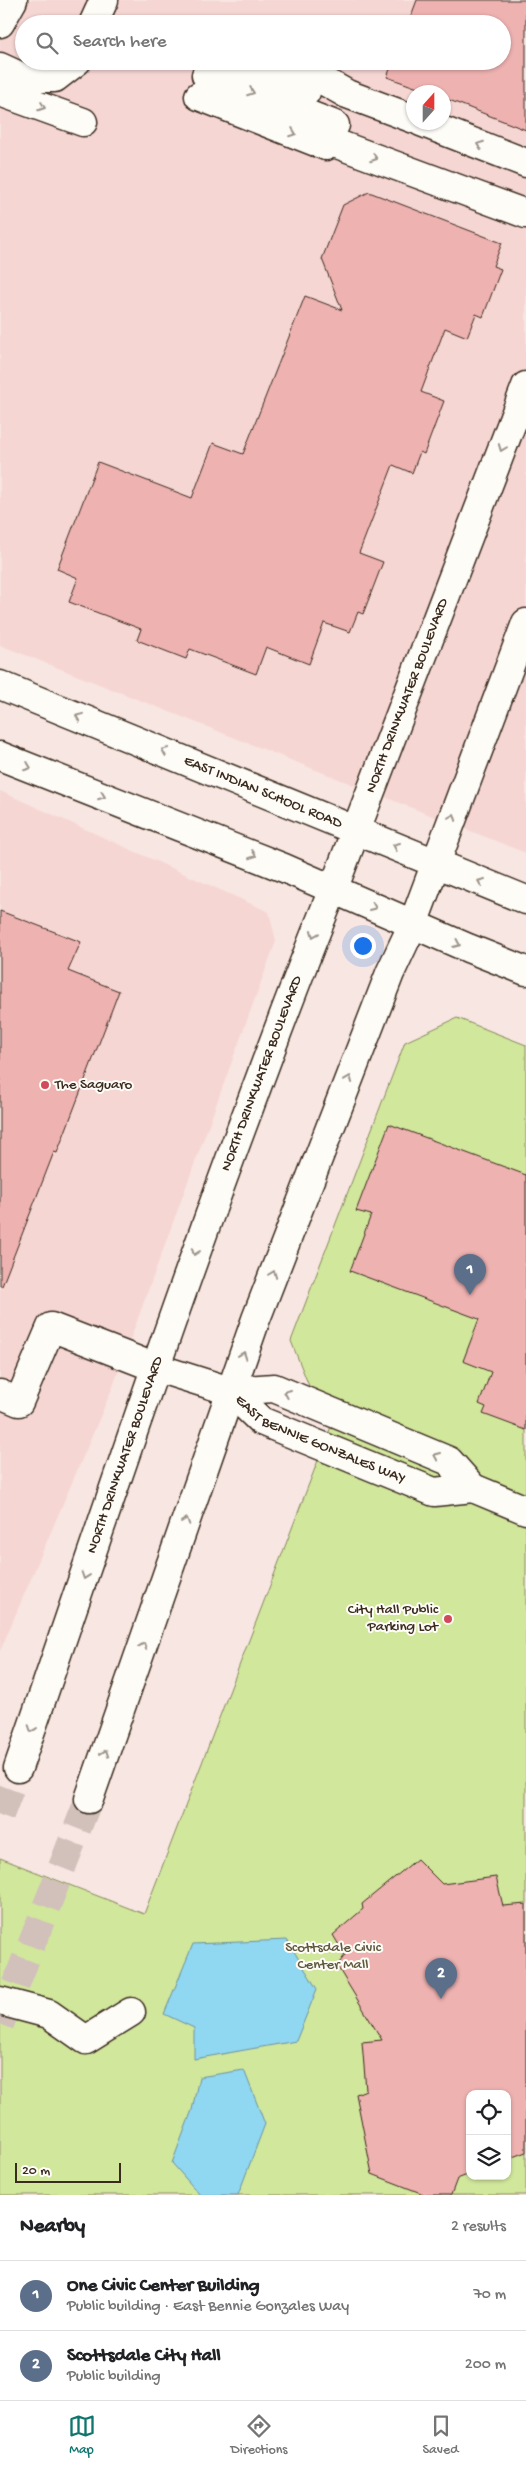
<!DOCTYPE html>
<meta charset="utf-8">
<style>
:root{--surface:#fff;--page:#f2f2f2;--text:#202124;--muted:#757577;--line:#e0e0e0;--accent:#0f766e}
body{margin:0;font-family:"Gochi Hand",sans-serif;background:var(--page);color:var(--text)}
.controls{position:absolute;right:15px;bottom:15px;display:grid;overflow:hidden;border-radius:10px;box-shadow:0 1px 4px #0004}
.controls button{width:45px;height:45px;display:grid;place-items:center;padding:0;border:0;border-bottom:1px solid var(--line);background:var(--surface);color:var(--text);font:25px sans-serif}
.compass{position:absolute;left:406px;top:85px;width:45px;height:45px;border-radius:50%;background:var(--surface);box-shadow:0 1px 4px #0004;rotate:21deg}
.scale{position:absolute;left:15px;bottom:12px;width:106px;box-sizing:border-box;padding-left:5px;border:2px solid #3b2a1e;border-top:0;font-size:14px;line-height:18px;white-space:nowrap;color:#3b2a1e;-webkit-text-stroke:4px #fdfcf7;paint-order:stroke}
.you{position:absolute;left:362px;top:945px;width:18px;height:18px;margin:-12px;border:4px solid #fff;border-radius:50%;background:#1a73e8;box-shadow:0 0 0 8px #1a73e833}
.badge{display:grid;place-items:center;width:32px;height:32px;border-radius:50%;background:var(--accent);color:#fff;font-size:16px;font-weight:700}
.pin{position:absolute;translate:-50% -41px;filter:drop-shadow(0 1px 2px #0008)}
.pin::after{content:'';position:absolute;top:26px;width:18px;height:15px;background:inherit;clip-path:polygon(0 0,100% 0,50% 100%)}
.list{margin:0;padding:0;list-style:none}
h2{display:flex;justify-content:space-between;align-items:center;height:65px;margin:0;padding:0 20px;font-size:21px}
h2 small{font-size:16px;font-weight:400;color:var(--muted)}
.list li{display:grid;grid-template-columns:32px 1fr auto;gap:15px;align-items:center;box-sizing:border-box;height:70px;padding:0 20px;border-top:1px solid var(--line)}
.list b{display:block;font-size:19px;white-space:nowrap}
.list p{margin:0;font-size:16px;white-space:nowrap;color:var(--muted)}
.list em{font-size:16px;font-style:normal;color:var(--muted)}
.icon{flex:none;width:28px;height:28px;fill:none;stroke:currentColor;stroke-width:2;stroke-linecap:round;stroke-linejoin:round}
.map{position:relative;flex:none;width:526px;height:2195px;overflow:hidden}
.search{position:absolute;background:var(--surface);box-shadow:0 1px 4px #0004;left:15px;right:15px;top:15px;height:55px;display:flex;align-items:center;gap:12px;box-sizing:border-box;padding:0 18px;border-radius:28px;color:var(--muted);font-size:19px}
.sheet{height:205px;background:var(--surface)}
nav{display:flex;justify-content:space-around;align-items:center;box-sizing:border-box;height:70px;border-top:1px solid var(--line);background:var(--surface);font-size:14px;color:var(--muted)}
nav a{display:grid;justify-items:center;gap:2px}
nav .on{color:var(--accent)}
.map>svg:first-child{display:block}
</style>
<div class="map">
<svg width="526" height="2195" viewBox="0 0 526 2195">
<rect width="100%" height="100%" fill="#f8e6e2"/>
<filter id="ink" filterUnits="userSpaceOnUse"><feTurbulence type="fractalNoise" baseFrequency=".02" numOctaves="2"/><feDisplacementMap in="SourceGraphic" scale="10" xChannelSelector="R" yChannelSelector="G"/><feConvolveMatrix kernelMatrix="1 2 1 2 8 2 1 2 1" color-interpolation-filters="sRGB"/></filter>
<g filter="url(#ink)">
<!-- built -->
<path fill="#f5d6d3" fill-rule="evenodd" d="M0,0h526v853l-526,-208zM24,24h478v37h-478zM414,92h30v30h-30z
M0,791l269,121 7,29 -164,448 -112,262z"/>
<!-- green -->
<path fill="#d1e79c" stroke="#86885d" fill-rule="evenodd" d="M457,1018l69,27v1150h-526v-337l144,56 196,-511 -29,-12 -20,-50 114,-299zM470,2094h37v82h-37z"/>
<!-- water -->
<path fill="#90d7f1" stroke="#6e929d" d="M287,1940l30,49 -21,52 -102,18v-31l-30,-14 29,-70z
M244,2070l21,54 -27,71h-38l-28,-32 20,-53 7,-33z"/>
<!-- building -->
<path fill="#eeb2b1" stroke="#3b2a1e" d="M417,0h109v130l-82,-32v-6h-15l-42,-15 6,-16h109v-37h-94z
M369,192l133,51 -9,23 8,3 -18,48 -7,-3 -9,23 -22,-9 -24,64 23,9 -20,53 -4,-2 -8,21 -19,-8 -34,88 24,9 -20,52 -5,-2 -8,20 -26,-9 -15,41 -43,-17 -10,27 -66,-25 -4,10 -49,-19 4,-11 -72,-27 9,-24 -21,-9 41,-107 94,36 21,-55 30,11 62,-158 37,14 -20,-51 21,-54z
M0,911l81,31 -13,29 51,20 -62,162 -3,-1 -52,134h-2z
M389,1124l137,51v255l-43,-16 3,-7 -7,-3 12,-32 -28,-11 16,-42 -129,-48 21,-56 -15,-4z
M417,1859l25,25 54,-7 7,29 23,-2v248l-19,7v-65h-37v80l-13,5 -6,16h-25l-54,-21 -16,-80 10,-4 -4,-48 20,-2 -45,-74 8,-11 -12,-20 30,-26 -1,-5z"/>
<g fill="none" stroke-linecap="round" stroke-linejoin="round">
<!-- major-tunnel -->
<path stroke="#d2c0bb" stroke-width="28" stroke-dasharray="28 14" stroke-linecap="butt" d="M0,1815l18,-47
M0,2024l89,-225"/>
<defs>
<g id="minor">
<path d="M0,23l13,-23"/>
<path d="M93,24l11,-24"/>
<path d="M228,61l78,31"/>
<path d="M281,61l22,8 44,25 67,25"/>
<path d="M0,67l24,11h31l22,-17"/>
<path d="M206,75l129,50"/>
<path d="M0,92l83,30"/>
<path d="M199,96l127,50"/>
<path d="M421,122l105,41"/>
<path d="M329,141l197,73"/>
<path id="s1" d="M230,1391l31,30 102,42 71,29 39,-4"/>
<path d="M0,1394l19,8 32,-75 103,40 76,24 44,-3 175,73 24,27 53,22"/>
<path d="M0,2001l49,13 37,26 45,-28"/>
</g>
<g id="major">
<path id="s2" d="M0,685l526,215"/>
<path d="M0,756l284,112 184,80 58,23"/>
<path id="s3" d="M18,1768c76,-220 149,-441 231,-660 27,-73 54,-146 84,-218l193,-504"/>
<path d="M89,1799l167,-480 134,-346 23,-49 113,-301"/>
</g>
</defs>
<!-- minor casing -->
<use href="#minor" stroke="#3b2a1e" stroke-width="31"/>
<!-- major casing -->
<use href="#major" stroke="#3b2a1e" stroke-width="31"/>
<!-- minor -->
<use href="#minor" stroke="#fdfcf7" stroke-width="28"/>
<!-- major -->
<use href="#major" stroke="#fdfcf7" stroke-width="28"/>
</g>
<!-- one-way arrows -->
<defs><path id="oneway-chevron" d="M-2-3.5L2.5 0L-2 3.5" fill="none" stroke-width="1.6" stroke-linecap="round" stroke-linejoin="round" transform="scale(1.25)"/></defs>
<g stroke="#9c938a">
<use href="#oneway-chevron" transform="translate(251 92) rotate(21)"/>
<use href="#oneway-chevron" transform="translate(42 107) rotate(20)"/>
<use href="#oneway-chevron" transform="translate(293 133) rotate(21)"/>
<use href="#oneway-chevron" transform="translate(480 145) rotate(-159)"/>
<use href="#oneway-chevron" transform="translate(374 158) rotate(20)"/>
<use href="#oneway-chevron" transform="translate(502 448) rotate(111)"/>
<use href="#oneway-chevron" transform="translate(79 717) rotate(-158)"/>
<use href="#oneway-chevron" transform="translate(165 751) rotate(-158)"/>
<use href="#oneway-chevron" transform="translate(28 767) rotate(21)"/>
<use href="#oneway-chevron" transform="translate(102 796) rotate(21)"/>
<use href="#oneway-chevron" transform="translate(453 817) rotate(-69)"/>
<use href="#oneway-chevron" transform="translate(396 846) rotate(-157)"/>
<use href="#oneway-chevron" transform="translate(253 855) rotate(21)"/>
<use href="#oneway-chevron" transform="translate(481 882) rotate(-157)"/>
<use href="#oneway-chevron" transform="translate(373 907) rotate(23)"/>
<use href="#oneway-chevron" transform="translate(314 934) rotate(113)"/>
<use href="#oneway-chevron" transform="translate(457 944) rotate(24)"/>
<use href="#oneway-chevron" transform="translate(349 1079) rotate(-68)"/>
<use href="#oneway-chevron" transform="translate(195 1252) rotate(110)"/>
<use href="#oneway-chevron" transform="translate(273 1274) rotate(-69)"/>
<use href="#oneway-chevron" transform="translate(243 1355) rotate(-70)"/>
<use href="#oneway-chevron" transform="translate(287 1393) rotate(-157)"/>
<use href="#oneway-chevron" transform="translate(437 1456) rotate(-157)"/>
<use href="#oneway-chevron" transform="translate(186 1521) rotate(-71)"/>
<use href="#oneway-chevron" transform="translate(85 1576) rotate(109)"/>
<use href="#oneway-chevron" transform="translate(143 1646) rotate(-70)"/>
<use href="#oneway-chevron" transform="translate(32 1729) rotate(109)"/>
<use href="#oneway-chevron" transform="translate(105 1753) rotate(-70)"/>
</g>
</g>
<!-- markers -->
<g fill="#d1495b" stroke="#fdfcf7" stroke-width="2">
<circle cx="45" cy="1085" r="5"/>
<circle cx="448" cy="1619" r="5"/>
</g>
<g text-anchor="middle" dominant-baseline="central" stroke-width="4" stroke-linejoin="round" paint-order="stroke">
<!-- street labels -->
<g font-size="15" fill="#3b2a1e" stroke="#fdfcf7">
<text stroke="none"><textPath href="#s3" startOffset="1141">NORTH DRINKWATER BOULEVARD</textPath></text>
<text stroke="none"><textPath href="#s2" startOffset="284">EAST INDIAN SCHOOL ROAD</textPath></text>
<text stroke="none"><textPath href="#s3" startOffset="736">NORTH DRINKWATER BOULEVARD</textPath></text>
<text stroke="none"><textPath href="#s1" startOffset="104">EAST BENNIE GONZALES WAY</textPath></text>
<text stroke="none"><textPath href="#s3" startOffset="331">NORTH DRINKWATER BOULEVARD</textPath></text>
</g>
<!-- poi labels -->
<g font-size="15" fill="#3b2a1e" stroke="#fdfcf7" text-anchor="start">
<text x="55" y="1085">The Saguaro</text>
<text x="438" y="1610" text-anchor="end">City Hall Public<tspan x="438" dy="17">Parking Lot</tspan></text>
</g>
<!-- park labels -->
<g font-size="15" fill="#60593e" stroke="#fdfcf7">
<text x="333" y="1948">Scottsdale Civic<tspan x="333" dy="17">Center Mall</tspan></text>
</g>
</g>
</svg>
<div class="controls">
<button><svg class="icon" aria-label="locate" viewBox="0 0 24 24"><circle cx="12" cy="12" r="6"/><path d="M12 2v4M12 18v4M2 12h4M18 12h4"/></svg></button>
<button><svg class="icon" aria-label="layers" viewBox="0 0 24 24"><path d="M12 4l9 5-9 5-9-5zM3 14l9 5 9-5"/></svg></button>
</div>
<svg class="compass" viewBox="-18 -18 36 36"><path d="M0-13l5 13h-10z" fill="#e53935"/><path d="M0 13l5-13h-10z" fill="#757577"/></svg>
<div class="scale">20 m</div>
<div class="you"></div>
<div class="pin badge" style="left:470px;top:1295px;background:#5c6f8a">1</div>
<div class="pin badge" style="left:441px;top:1999px;background:#5c6f8a">2</div>
<div class="search"><svg class="icon" aria-label="search" viewBox="0 0 24 24"><circle cx="10" cy="10" r="6"/><path d="M15 15l6 6"/></svg>Search here</div>
</div>
<section class="sheet">
<h2>Nearby<small>2 results</small></h2>
<ul class="list">
<li><span class="badge" style="background:#5c6f8a">1</span><div><b>One Civic Center Building</b><p>Public building · East Bennie Gonzales Way</p></div><em>70 m</em></li>
<li><span class="badge" style="background:#5c6f8a">2</span><div><b>Scottsdale City Hall</b><p>Public building</p></div><em>200 m</em></li>
</ul>
</section>
<nav>
<a class="on"><svg class="icon" aria-label="map" viewBox="0 0 24 24"><path d="M3 6l6-2 6 2 6-2v14l-6 2-6-2-6 2zM9 4v14M15 6v14"/></svg>Map</a>
<a><svg class="icon" aria-label="directions" viewBox="0 0 24 24"><path d="M12 3l9 9-9 9-9-9zM9 14v-3h6M13 9l2 2-2 2"/></svg>Directions</a>
<a><svg class="icon" aria-label="saved" viewBox="0 0 24 24"><path d="M7 4h10v16l-5-4-5 4z"/></svg>Saved</a>
</nav>
